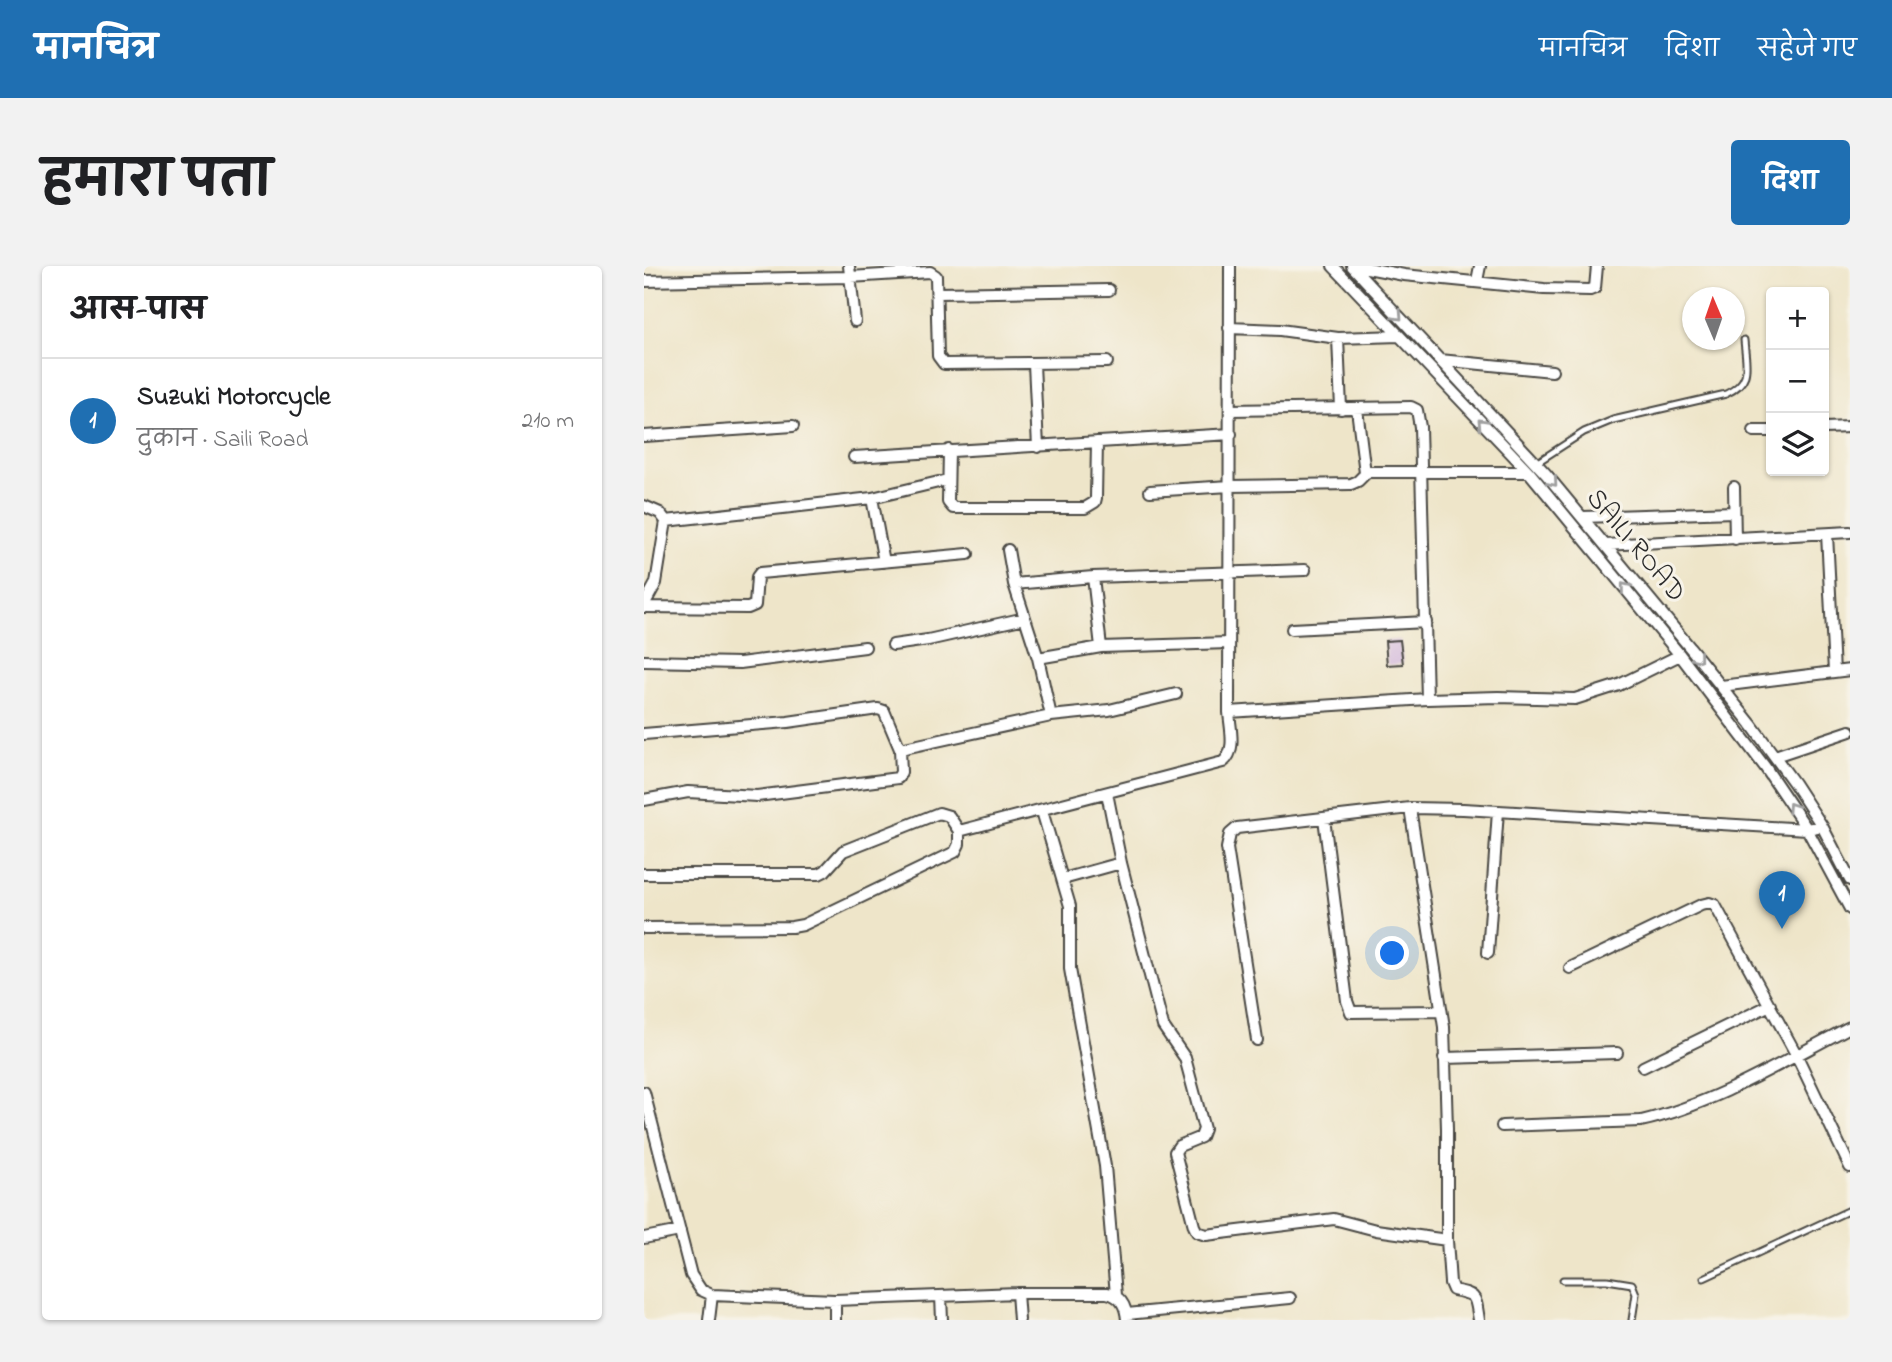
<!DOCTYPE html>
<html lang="hi">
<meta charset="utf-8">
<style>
:root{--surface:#fff;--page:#f2f2f2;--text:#202124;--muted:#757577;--line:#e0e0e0;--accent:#1f6fb2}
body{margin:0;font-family:"Indie Flower","Playpen Sans Deva",sans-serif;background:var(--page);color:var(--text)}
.controls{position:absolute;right:21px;top:21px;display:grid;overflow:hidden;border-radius:7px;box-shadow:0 2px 5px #0004}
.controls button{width:63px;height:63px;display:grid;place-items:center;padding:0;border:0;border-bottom:2px solid var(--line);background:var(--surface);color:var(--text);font:35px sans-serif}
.compass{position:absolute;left:1038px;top:21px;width:63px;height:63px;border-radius:50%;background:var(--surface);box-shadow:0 2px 5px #0004;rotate:358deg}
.you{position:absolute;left:749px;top:688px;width:24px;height:24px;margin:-18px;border:5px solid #fff;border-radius:50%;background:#1a73e8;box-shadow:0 0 0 10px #1a73e833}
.badge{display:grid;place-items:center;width:46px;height:46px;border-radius:50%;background:var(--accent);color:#fff;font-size:23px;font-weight:700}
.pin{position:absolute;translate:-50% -58px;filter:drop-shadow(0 2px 4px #0008)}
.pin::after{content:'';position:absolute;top:37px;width:24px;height:21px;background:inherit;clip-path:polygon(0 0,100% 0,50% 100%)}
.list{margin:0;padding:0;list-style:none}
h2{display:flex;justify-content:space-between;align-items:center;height:91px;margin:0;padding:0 28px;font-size:30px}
h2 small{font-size:23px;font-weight:400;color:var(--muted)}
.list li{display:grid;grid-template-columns:46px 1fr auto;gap:21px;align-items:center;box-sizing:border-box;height:126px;padding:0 28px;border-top:2px solid var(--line)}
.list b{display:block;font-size:26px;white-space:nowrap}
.list p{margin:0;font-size:23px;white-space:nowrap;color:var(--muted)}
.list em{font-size:23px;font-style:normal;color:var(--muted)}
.icon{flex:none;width:38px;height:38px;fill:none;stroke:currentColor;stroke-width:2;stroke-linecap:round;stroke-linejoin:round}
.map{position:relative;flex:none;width:1206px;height:1054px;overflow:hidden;border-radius:7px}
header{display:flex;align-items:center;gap:42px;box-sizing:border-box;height:98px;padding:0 35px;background:var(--accent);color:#fff}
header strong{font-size:33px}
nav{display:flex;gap:38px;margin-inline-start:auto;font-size:24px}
.intro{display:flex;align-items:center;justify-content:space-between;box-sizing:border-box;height:168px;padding:0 42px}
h1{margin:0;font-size:49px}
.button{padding:18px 32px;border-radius:7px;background:var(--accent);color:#fff;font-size:24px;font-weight:700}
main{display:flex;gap:42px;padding:0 42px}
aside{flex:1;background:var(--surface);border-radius:7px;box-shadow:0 2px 5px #0004}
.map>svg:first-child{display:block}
</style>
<header>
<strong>मानचित्र</strong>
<nav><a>मानचित्र</a><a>दिशा</a><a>सहेजे गए</a></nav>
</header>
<div class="intro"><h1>हमारा पता</h1><a class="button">दिशा</a></div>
<main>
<aside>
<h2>आस-पास<small></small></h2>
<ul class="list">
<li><span class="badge">1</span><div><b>Suzuki Motorcycle</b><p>दुकान · Saili Road</p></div><em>210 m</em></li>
</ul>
</aside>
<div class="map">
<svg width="1206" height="1054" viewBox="0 0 1206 1054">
<rect width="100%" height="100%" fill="#f7f3e8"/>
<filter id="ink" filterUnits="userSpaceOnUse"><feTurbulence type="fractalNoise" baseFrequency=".0143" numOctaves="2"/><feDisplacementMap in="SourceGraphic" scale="14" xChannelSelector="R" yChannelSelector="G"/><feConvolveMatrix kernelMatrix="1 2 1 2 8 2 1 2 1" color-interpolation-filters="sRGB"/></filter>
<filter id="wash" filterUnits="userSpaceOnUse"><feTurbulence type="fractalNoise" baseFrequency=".00686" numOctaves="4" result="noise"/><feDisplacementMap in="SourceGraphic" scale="28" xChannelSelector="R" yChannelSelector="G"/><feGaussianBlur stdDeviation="1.57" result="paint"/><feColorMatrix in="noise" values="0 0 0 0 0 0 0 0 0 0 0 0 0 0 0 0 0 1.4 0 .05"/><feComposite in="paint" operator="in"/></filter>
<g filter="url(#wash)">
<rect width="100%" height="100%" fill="#eee5c9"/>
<g id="blocks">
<!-- building -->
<path fill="#ceb0da" d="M756,374l3,24 -16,1 -2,-24z"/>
</g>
</g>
<g filter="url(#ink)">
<use href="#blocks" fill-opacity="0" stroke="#484743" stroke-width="2"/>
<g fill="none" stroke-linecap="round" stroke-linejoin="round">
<defs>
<path id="service" d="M892,197l48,-31 29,-12 113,-26c27,-13 20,-28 18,-54
M1060,1012l146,-68
M919,1014h44l25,4 4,10 -4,26"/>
<path id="minor" d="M205,0l6,55
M689,0l196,206 151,183 85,112 42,62 43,80
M708,0l194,208 146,176 59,74 43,59 28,43 28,54
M713,0l47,9 140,14 46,1 5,-2 2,-22
M0,15l206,-4 80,-5 6,4 2,80 6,8 163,-2
M833,15l3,-15
M294,27l171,-3
M585,62l51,2 58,8 61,-2
M694,72l3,71
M796,94l112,11
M390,98l4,83
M713,143l8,64
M586,144l181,-3 6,3 3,17 7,272
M1180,162l26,-1
M1110,165h17
M0,170l149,-10
M305,184l-1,52 5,6h132l10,-6 1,-4 1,-56
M210,191l377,-23
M1090,221l1,52
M506,225l80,-5 121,-2 7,-3 9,-9h162
M228,232l12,64
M0,240l16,7 6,8 -10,62 -12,22
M939,251l151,-5
M22,255l206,-23 75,-18
M1183,268l7,138
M961,279l245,-13
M364,284l6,34 24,74 13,58
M449,311l8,70
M370,318l79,-7 212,-7
M0,341l104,1 7,-3 2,-28 3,-4 208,-19
M648,363l134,-7
M249,379l35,-5 97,-22
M394,392l63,-11 128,-4
M0,395l96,2 125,-16
M1077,420l129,-16
M585,446l198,-13 71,-2 77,2 44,-14 61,-30
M0,468l144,-12 90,-13 6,2 16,38 151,-33 58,-6 67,-16
M1131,490l75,-25
M463,527l14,70 42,163 22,32 19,71 -3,8 -22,9 -4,6 19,74 3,6 9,3 128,-16 42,11 71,10
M0,534l44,-8 69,4 141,-18 3,-6 -1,-23
M766,542l34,219 3,102v111l3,43 3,7c25,5 22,6 26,30
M398,545l28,95v63l35,197 11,129
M680,552l23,183 4,11 90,-1
M0,608h175l6,-3 18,-20 96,-38 10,3 10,15
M419,613l58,-16
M0,662l148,-1 11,-2 152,-73 4,-8v-13l264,-69c14,-11 7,-34 6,-50l1,-446
M844,687l10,-142
M926,702l131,-63 8,-2 6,2 81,149 54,113
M613,774l-30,-192 3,-14 7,-6 173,-20 53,1 344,20 15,-3
M800,792l173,-5
M999,801l127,-62
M0,826l47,183 10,15 11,5 123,5 182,-7h90c14,3 19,13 20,27
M858,860l139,-5c74,-17 143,-60 209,-94
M0,972l36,-7
M373,1027l2,27
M297,1030l1,24
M191,1034v20
M483,1048l163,-16
M65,1054l3,-25"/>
</defs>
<!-- service casing -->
<use href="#service" stroke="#484743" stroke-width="9"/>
<!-- minor casing -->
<use href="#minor" stroke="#484743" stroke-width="14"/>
<!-- service -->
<use href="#service" stroke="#fff" stroke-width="5"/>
<!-- minor -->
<use href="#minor" stroke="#fff" stroke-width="10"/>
</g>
<!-- one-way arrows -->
<defs><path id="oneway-chevron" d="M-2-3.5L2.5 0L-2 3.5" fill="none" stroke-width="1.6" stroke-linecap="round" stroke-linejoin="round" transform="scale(1.75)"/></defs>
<g stroke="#a0a0a0">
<use href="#oneway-chevron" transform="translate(754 50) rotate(47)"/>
<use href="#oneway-chevron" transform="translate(838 157) rotate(-134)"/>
<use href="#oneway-chevron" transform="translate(909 216) rotate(49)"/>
<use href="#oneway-chevron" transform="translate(981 321) rotate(-129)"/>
<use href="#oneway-chevron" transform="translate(1054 392) rotate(51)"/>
<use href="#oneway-chevron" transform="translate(1148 541) rotate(-124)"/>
</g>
</g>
<g text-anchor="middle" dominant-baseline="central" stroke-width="6" stroke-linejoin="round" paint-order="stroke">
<!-- street labels -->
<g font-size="28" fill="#2b2b2b" stroke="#f7f3e8">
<text transform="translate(991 280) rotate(50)">SAILI ROAD</text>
</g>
</g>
</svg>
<div class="controls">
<button>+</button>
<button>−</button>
<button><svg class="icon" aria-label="layers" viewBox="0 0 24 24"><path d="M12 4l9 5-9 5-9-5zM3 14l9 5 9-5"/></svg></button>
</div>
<svg class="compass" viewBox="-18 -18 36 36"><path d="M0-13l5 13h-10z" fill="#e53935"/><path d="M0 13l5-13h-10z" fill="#757577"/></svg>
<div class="you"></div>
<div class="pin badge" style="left:1138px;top:663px">1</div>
</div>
</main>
